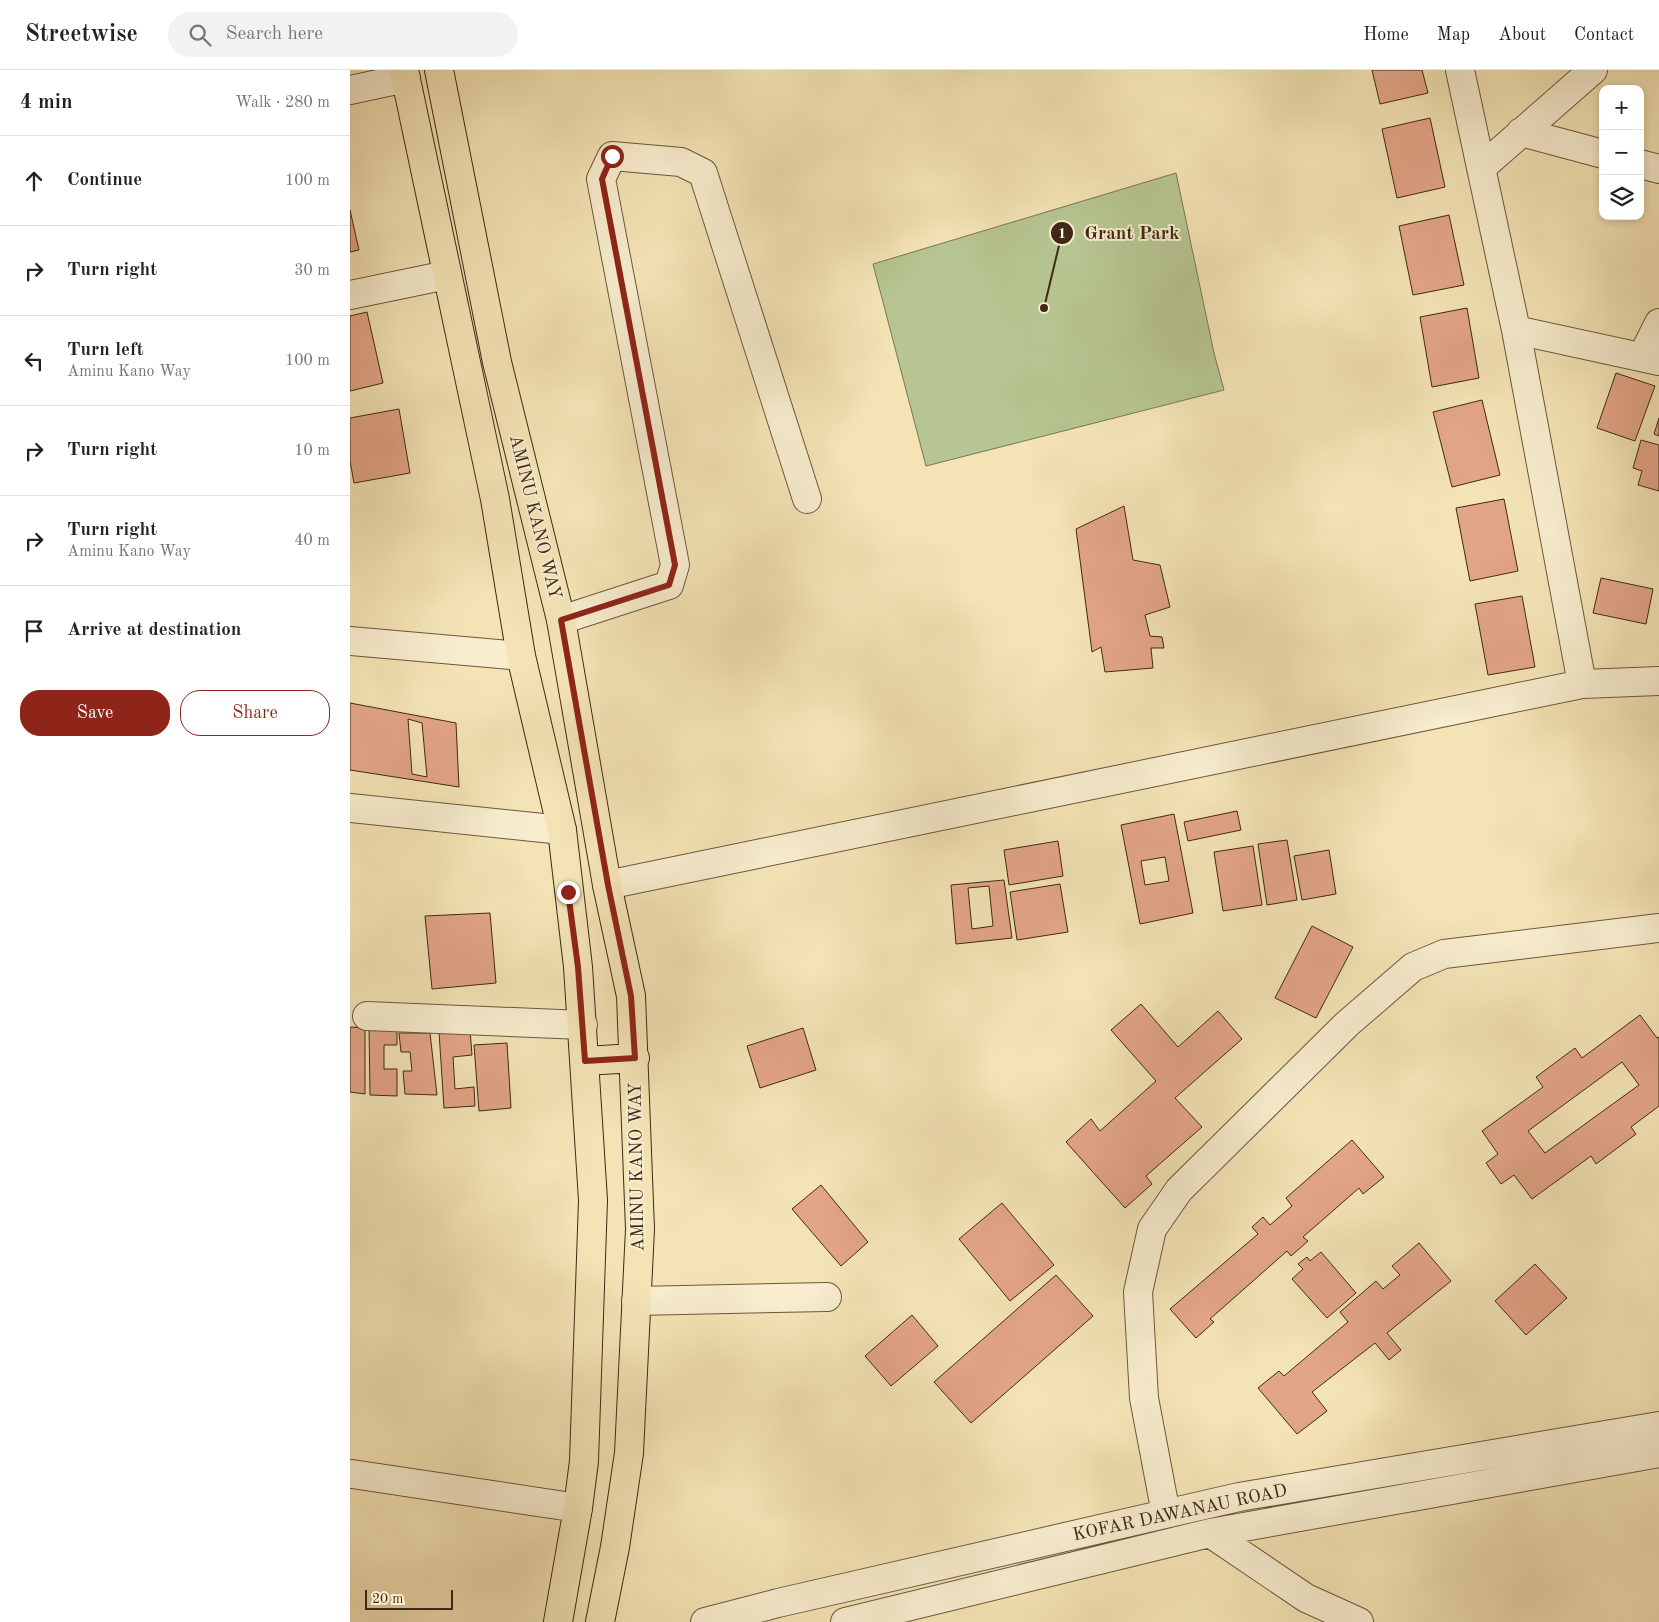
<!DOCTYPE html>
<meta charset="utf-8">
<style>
:root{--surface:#fff;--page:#f2f2f2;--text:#222;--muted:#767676;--line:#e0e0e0;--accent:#8f2418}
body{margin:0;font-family:"Old Standard TT",serif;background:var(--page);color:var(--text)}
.controls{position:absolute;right:15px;top:15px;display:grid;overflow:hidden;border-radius:10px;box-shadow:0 2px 8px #0003}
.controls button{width:45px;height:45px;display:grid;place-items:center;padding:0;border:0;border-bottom:1px solid var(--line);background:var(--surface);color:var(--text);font:25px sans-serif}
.scale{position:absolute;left:15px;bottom:12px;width:88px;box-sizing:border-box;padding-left:5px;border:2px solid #3f2816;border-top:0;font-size:14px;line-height:18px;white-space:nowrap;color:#3f2816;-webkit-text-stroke:4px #f8edcf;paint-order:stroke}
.stop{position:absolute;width:15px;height:15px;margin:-11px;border:4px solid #8f2418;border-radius:50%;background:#fff}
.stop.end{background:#8f2418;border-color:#fff;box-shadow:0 1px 5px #0008}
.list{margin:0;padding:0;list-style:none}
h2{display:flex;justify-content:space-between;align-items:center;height:65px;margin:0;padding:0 20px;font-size:21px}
h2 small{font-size:16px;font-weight:400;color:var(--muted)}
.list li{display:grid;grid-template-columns:32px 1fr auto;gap:15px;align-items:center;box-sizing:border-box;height:90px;padding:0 20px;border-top:1px solid var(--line)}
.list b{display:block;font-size:19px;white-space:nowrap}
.list p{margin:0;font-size:16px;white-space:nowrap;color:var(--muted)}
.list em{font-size:16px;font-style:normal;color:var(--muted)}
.actions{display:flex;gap:10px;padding:15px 20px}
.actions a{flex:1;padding:11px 0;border:1px solid var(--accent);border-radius:20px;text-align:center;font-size:18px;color:var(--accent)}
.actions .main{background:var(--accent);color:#fff}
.icon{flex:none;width:28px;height:28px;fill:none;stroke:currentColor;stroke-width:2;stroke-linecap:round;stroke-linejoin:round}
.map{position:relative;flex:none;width:1309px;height:1552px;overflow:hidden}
header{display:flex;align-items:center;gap:30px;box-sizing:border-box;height:70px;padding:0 25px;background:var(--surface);border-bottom:1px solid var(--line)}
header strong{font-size:24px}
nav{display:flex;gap:28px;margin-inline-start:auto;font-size:18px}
.search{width:350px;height:45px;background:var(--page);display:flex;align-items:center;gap:12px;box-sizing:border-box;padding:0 18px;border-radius:28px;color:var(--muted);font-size:19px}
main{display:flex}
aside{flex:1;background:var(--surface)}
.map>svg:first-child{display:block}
</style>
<header>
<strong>Streetwise</strong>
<div class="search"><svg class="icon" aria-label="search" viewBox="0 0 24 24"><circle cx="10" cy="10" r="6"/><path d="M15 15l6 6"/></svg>Search here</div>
<nav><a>Home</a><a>Map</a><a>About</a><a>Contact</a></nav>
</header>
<main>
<aside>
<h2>4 min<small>Walk · 280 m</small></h2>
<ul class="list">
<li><svg class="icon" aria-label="ahead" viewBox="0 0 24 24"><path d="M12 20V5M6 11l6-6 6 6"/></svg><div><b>Continue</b></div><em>100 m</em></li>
<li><svg class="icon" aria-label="right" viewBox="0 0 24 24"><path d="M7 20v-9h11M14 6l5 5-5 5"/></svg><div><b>Turn right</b></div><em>30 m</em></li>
<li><svg class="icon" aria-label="left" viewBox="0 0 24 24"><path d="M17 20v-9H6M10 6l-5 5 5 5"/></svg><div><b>Turn left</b><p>Aminu Kano Way</p></div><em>100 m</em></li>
<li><svg class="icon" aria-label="right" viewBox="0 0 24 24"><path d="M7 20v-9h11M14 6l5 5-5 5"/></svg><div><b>Turn right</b></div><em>10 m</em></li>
<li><svg class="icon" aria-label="right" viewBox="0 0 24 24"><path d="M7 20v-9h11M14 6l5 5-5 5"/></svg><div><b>Turn right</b><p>Aminu Kano Way</p></div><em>40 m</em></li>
<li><svg class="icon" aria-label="arrive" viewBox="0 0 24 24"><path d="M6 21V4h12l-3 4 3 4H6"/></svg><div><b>Arrive at destination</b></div></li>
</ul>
<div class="actions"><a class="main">Save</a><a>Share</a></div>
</aside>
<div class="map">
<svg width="1309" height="1552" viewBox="0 0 1309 1552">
<rect width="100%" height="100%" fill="#f4e4b5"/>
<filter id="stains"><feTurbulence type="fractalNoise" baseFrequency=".004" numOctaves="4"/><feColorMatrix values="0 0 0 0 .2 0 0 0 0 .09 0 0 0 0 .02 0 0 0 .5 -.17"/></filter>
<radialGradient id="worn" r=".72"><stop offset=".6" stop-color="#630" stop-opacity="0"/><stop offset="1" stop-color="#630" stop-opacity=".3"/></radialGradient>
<!-- green -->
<path fill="#b6c591" stroke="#7a7654" d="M826,103l38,180 10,37 -298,76 -53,-202z"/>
<!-- building -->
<path fill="#e3a587" stroke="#3f2816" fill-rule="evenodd" d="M1022,0h50l6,23 -48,11z
M1080,48l15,69 -48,11 -15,-69z
M0,140l9,40 -9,2z
M1099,145l15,70 -51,10 -14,-69z
M1117,238l12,70 -47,9 -12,-70z
M17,242l16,71 -33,8v-75z
M1266,303l39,13 -20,55 -38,-13z
M1132,330l18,75 -48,12 -19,-75z
M49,339l11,64 -56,10 -4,-22v-43z
M1309,348v18l-5,-2z
M1291,370l18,5v46l-21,-6 4,-14 -9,-3z
M1154,429l14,72 -48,10 -14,-73z
M774,436l9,54 27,5 10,42 -25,8 5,21 12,1 2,11h-13l2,20 -48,4 -4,-25 -9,5 -16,-123z
M1251,508l52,11 -7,35 -53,-11z
M1172,526l13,71 -47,8 -13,-71z
M0,633l106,20 3,64 -109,-17zM58,649l14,4 5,54 -15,-3z
M887,741l4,19 -53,11 -4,-19z
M824,744l19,99 -53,11 -19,-99zM815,787l4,24 -24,4 -4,-24z
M937,770l10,60 -30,5 -9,-61z
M708,771l5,35 -54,9 -5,-35z
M903,776l9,59 -39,6 -9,-59z
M979,780l7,44 -34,6 -8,-44z
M654,810l8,58 -56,6 -5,-59zM639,816l4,40 -21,3 -4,-41z
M710,814l8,48 -51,8 -7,-48z
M140,843l6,70 -64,6 -7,-73z
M962,856l41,21 -37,71 -41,-20z
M791,934l37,43 40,-36 24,28 -67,59 27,29 -56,49 6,8 -27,24 -59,-66 25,-23 9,12 56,-50 -45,-51z
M1290,945l17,23 2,-1v69l-28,21 5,7 -40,30 -5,-8 -59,43 -18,-24 -13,9 -15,-21 12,-9 -16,-23 61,-44 -7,-10 39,-29 7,10zM1272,992l17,23 -94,68 -17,-22z
M0,957l15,1v66l-15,-2z
M19,957h28v18h-13v24h13v27l-27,-1z
M453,958l13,42 -56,18 -13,-42z
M120,960l2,25 -19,2 2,32 19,-2 1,19 -31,2 -5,-76z
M49,963h31l7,62 -32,-1 -2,-23h9l-2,-19h-9z
M157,973l4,65 -32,3 -5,-66z
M1002,1070l32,37 -21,17 -4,-6 -56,49 5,4 -17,15 -4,-5 -77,68 4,3 -18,16 -26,-29 88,-75 -6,-7 11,-10 7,8 22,-19 -6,-8z
M471,1115l47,57 -27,24 -49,-57z
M652,1133l52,62 -44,36 -51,-62z
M1069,1173l32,38 -64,52 14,17 -12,10 -14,-17 -63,49 15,19 -30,23 -39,-46 21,-17 5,5 64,-54 -8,-10 36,-31 7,8 17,-14 -8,-9z
M971,1182l35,41 -29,25 -35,-39 11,-10 -5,-5 9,-7 3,4z
M1185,1194l32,34 -41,37 -31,-34z
M706,1205l37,41 -122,107 -37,-41z
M562,1245l26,31 -47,40 -26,-30z"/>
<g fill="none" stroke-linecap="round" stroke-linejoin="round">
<defs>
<path id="minor" d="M1110,0l56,260 66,354
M0,20l56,-12
M1171,62l82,22
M1290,94l19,5
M1131,98l112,-98
M0,225l97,-20
M1166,260l143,31
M1292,287l17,-34
M211,550l108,-35 6,-20 -74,-386 11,-23 69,6 22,11 104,326
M0,571l171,15
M0,738l212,22
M257,815l975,-201 77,-3
M17,946l216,9
M286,1231l191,-4
M2,1404l226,34
M816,1444l-22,-116 -6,-106 14,-63 27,-39 168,-166 66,-57 31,-13 215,-26
M860,1463l96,65 53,24
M355,1552l73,-19 461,-106 420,-71
M495,1552l365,-89 449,-80"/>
<path id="major" d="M54,0l91,429 26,157 41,174 16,137 15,233 -9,261 -6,47 -20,114
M89,0l58,292 64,258 46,265 24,111 9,233 -11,224 -14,94 -15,75
M235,991l50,-3"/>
</defs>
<!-- minor casing -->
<use href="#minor" stroke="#6c573e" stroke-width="30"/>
<!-- major casing -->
<use href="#major" stroke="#3f2816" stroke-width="30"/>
<!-- minor -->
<use href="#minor" stroke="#f8edcf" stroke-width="28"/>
<!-- major -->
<use href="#major" stroke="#f4e4b5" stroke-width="28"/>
</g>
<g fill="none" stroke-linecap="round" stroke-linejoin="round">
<!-- route -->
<path stroke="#8f2418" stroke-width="6" d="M218,822l10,75 7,94 50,-3 -4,-62 -23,-111 -47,-265 108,-35 6,-20 -73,-386 10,-23"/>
</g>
<g text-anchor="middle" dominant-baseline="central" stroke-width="4" stroke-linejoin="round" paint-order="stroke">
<!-- street labels -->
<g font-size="18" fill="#3f2816" stroke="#f8edcf">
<text transform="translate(185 447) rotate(76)">AMINU KANO WAY</text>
<text transform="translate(287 1097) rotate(-91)">AMINU KANO WAY</text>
<text transform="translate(830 1443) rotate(-12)">KOFAR DAWANAU ROAD</text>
</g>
</g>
<!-- callouts -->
<path fill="none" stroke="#3f2816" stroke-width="2" d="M694 238L712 163"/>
<g fill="#3f2816" stroke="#f8edcf" stroke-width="2">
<circle cx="694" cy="238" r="5"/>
<circle cx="712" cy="163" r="12"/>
</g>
<g font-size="15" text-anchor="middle" font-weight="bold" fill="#fff">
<text x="712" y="168">1</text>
</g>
<g font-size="19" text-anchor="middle" font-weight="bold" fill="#3f2816" stroke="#f8edcf" stroke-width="4" stroke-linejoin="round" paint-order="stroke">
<text x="782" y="169">Grant Park</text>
</g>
<rect width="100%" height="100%" filter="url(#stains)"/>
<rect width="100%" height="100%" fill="url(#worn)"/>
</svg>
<div class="controls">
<button>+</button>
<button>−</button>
<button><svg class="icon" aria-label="layers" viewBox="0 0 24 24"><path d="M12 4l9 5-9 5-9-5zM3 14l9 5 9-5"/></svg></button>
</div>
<div class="scale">20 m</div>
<div class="stop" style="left:262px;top:86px"></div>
<div class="stop end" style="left:218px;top:822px"></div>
</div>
</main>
